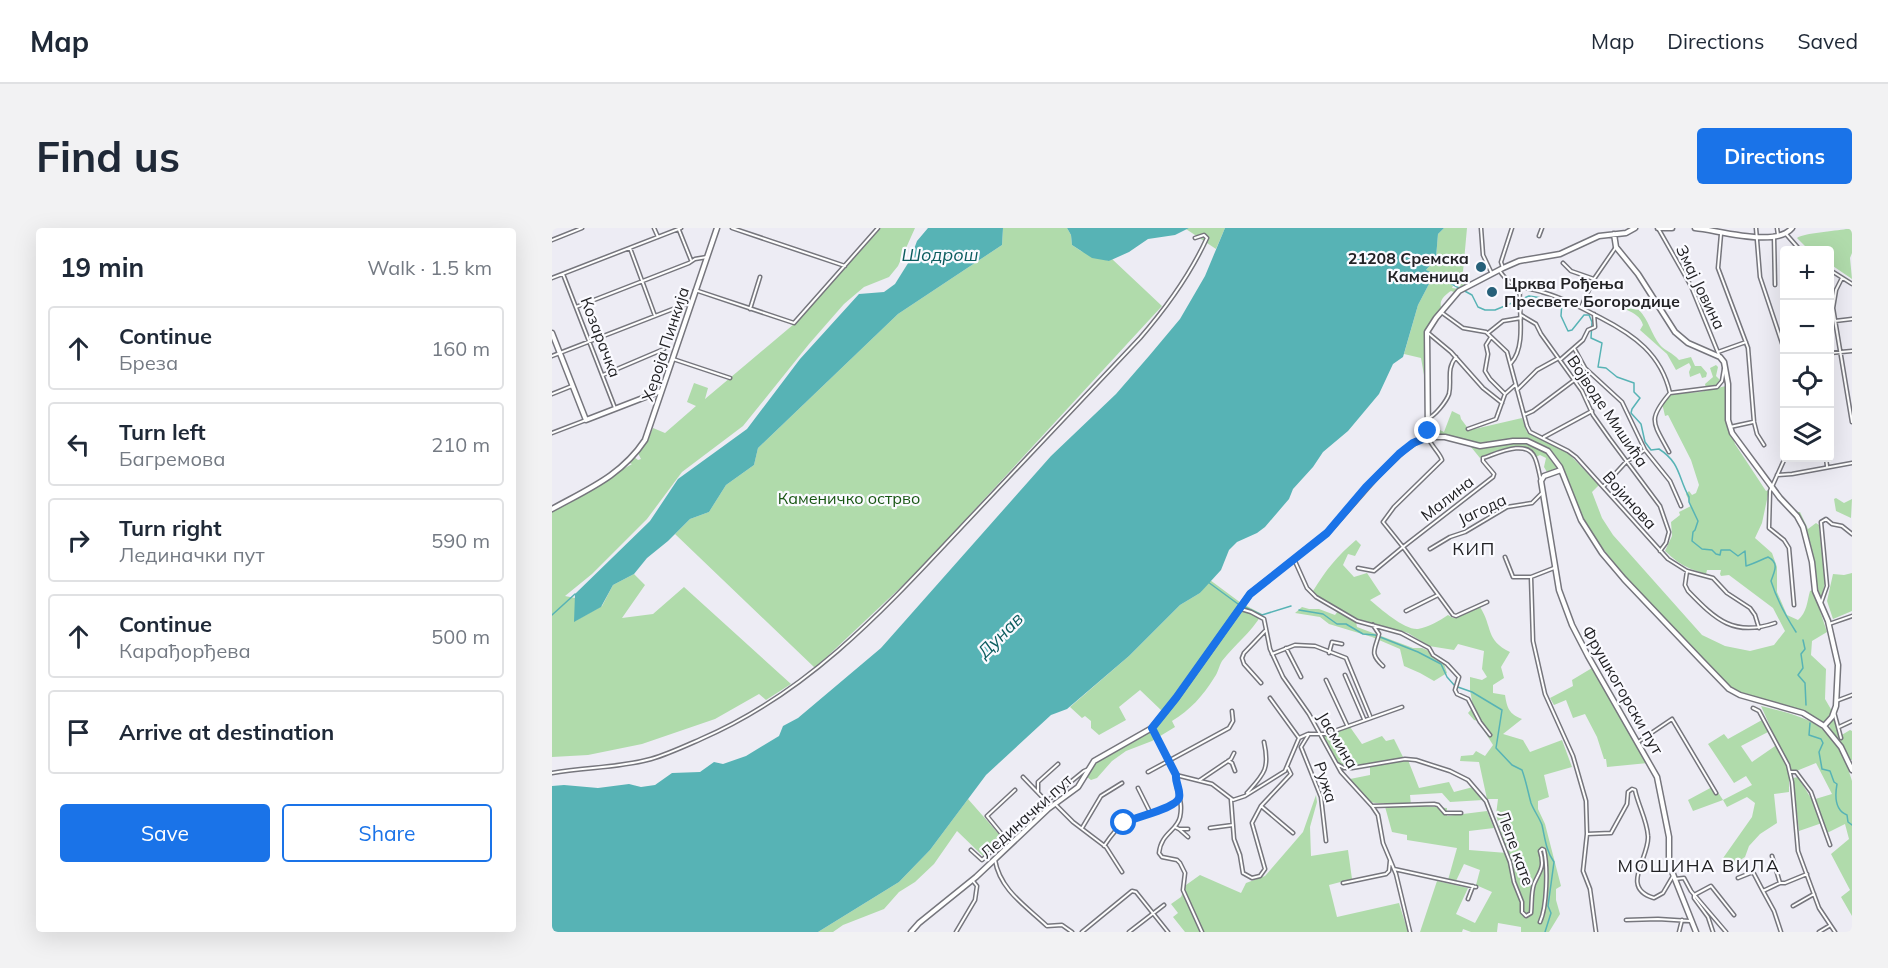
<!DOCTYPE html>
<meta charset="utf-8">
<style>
:root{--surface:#fff;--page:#f2f2f3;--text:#1f2937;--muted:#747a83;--line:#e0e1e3;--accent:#1a73e8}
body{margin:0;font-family:Mulish,sans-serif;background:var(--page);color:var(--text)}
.controls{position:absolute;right:18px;top:18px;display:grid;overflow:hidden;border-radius:6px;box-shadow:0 6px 24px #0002}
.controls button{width:54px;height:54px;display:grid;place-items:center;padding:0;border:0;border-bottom:2px solid var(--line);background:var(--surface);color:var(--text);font:30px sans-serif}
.stop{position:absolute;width:18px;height:18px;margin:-14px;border:4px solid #1a73e8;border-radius:50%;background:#fff}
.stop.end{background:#1a73e8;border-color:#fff;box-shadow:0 2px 6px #0008}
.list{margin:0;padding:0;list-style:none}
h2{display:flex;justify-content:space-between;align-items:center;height:78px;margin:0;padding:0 24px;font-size:26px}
h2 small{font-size:20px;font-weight:400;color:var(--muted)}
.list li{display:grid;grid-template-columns:39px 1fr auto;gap:18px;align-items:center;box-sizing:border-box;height:84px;margin:0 12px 12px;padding:0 12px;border:2px solid var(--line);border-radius:6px}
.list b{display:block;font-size:22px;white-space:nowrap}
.list p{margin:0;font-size:20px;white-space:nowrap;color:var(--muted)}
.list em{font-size:20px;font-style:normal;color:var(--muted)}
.actions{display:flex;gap:12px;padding:18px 24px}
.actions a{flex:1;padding:14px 0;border:2px solid var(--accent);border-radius:6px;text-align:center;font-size:21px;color:var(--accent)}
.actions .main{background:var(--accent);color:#fff}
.icon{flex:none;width:33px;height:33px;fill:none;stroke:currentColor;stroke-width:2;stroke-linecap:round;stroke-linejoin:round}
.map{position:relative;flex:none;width:1300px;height:704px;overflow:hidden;border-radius:6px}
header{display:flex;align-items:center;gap:36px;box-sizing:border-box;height:84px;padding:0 30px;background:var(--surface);border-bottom:2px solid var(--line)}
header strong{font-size:28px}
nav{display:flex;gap:33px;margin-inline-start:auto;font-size:21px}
.intro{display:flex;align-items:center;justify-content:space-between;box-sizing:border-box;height:144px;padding:0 36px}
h1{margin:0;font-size:42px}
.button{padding:15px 27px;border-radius:6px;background:var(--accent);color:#fff;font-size:21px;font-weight:700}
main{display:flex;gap:36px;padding:0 36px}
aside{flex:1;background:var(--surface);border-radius:6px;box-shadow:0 6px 24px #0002}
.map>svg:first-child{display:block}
</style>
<header>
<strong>Map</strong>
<nav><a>Map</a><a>Directions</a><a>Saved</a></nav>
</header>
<div class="intro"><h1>Find us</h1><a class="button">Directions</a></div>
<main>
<aside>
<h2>19 min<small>Walk · 1.5 km</small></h2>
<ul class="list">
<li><svg class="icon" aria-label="ahead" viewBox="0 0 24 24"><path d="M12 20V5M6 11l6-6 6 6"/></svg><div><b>Continue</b><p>Бреза</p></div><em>160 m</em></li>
<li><svg class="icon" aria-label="left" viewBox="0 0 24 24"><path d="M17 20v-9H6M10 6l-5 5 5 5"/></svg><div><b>Turn left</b><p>Багремова</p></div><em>210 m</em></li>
<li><svg class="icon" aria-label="right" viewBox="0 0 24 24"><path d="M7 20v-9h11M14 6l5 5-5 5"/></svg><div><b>Turn right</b><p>Лединачки пут</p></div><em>590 m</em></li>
<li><svg class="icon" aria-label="ahead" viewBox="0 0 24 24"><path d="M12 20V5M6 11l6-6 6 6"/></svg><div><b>Continue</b><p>Карађорђева</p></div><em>500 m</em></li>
<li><svg class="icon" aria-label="arrive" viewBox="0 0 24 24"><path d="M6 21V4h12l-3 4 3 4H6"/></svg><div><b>Arrive at destination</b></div></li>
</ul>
<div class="actions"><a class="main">Save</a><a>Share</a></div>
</aside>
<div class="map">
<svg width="1300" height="704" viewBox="0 0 1300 704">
<rect width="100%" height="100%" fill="#edecf4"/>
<!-- green -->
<path fill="#b0dbab" d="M329,0h34l-17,38 -9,11 -25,10 -20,17 -35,40 -66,82 -61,46 -35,47 -55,55 -27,22 10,2v23l27,-15 11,-21 21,-11 11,11 -23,33 31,-4 31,-27 107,97 -25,16 -7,-6 -44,25 -73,25 -54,11 -36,2v-248l80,-45 -3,-1 5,-6 4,3 3,-1 -3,-6 8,-13h2l5,-12 12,5 31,-27 -9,-4 7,-19 14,5 -3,11 89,-75z
M451,0h64l4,7 1,10 9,6 28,10 3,-2 50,47 -244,265 -103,97 -140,-134 15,-15 19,-7 17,-27 28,-20 4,-17 140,-134 104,-69z
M637,0h36l-9,21 -30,-20z
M892,0h23l-4,44 5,11 -7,4 -3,-1 3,-2 -2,-2 -3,2 -30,-14 10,-12 2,-24z
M1294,1h6v24l-2,5 2,21 -22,-15v-14h-21l-12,-12c7,-5 38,-7 49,-9z
M879,49l13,2 9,7 -1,2 7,1 -5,3 -3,-1c-5,3 -12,9 -10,16 -21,26 -16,37 -15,68h-2l-3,-17 -17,-4 14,-49 11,-21 -2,-4z
M1075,80l12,2c10,10 12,24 21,35 5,6 12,7 19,15l12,-3 4,9h6l6,7 -1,4 -4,1 -2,-5 -10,4 -1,-5 2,-5 -2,-4 -13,7 -9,-16 -27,-24 3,-5c-2,-8 -9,-12 -16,-15z
M1164,137l2,2 -2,9 4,4 -6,7 -8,1 -1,-4 8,-7 -3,-9z
M1174,158v31l9,27 31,47 3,-1 -7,33 -7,15 17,15 5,14v25l10,23 11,5c9,-8 9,-18 12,-29l3,-1 14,42 -15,9 -1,14 15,14 -1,30 7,12 -8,12 -23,-12 -59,-18 -11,-6 -29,-28 -76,-81 -36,-46 -14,-24 -15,-45 -11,-14 -23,-9 -14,-1 -33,5 -46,-9 -4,-3v-7l14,7 8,-21 8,4 1,4 6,8 -1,4 56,-13 5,14 41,21 31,32 -7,7 10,26 11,17 89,100 23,11 25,5 24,-6 11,-14 -12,-23 -44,-33 -8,1 -1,-2 1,-4h-14l-1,4c-20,-6 -27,-10 -41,-23l7,-15 -1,-14 9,-7 -1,-3 12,-6 -5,-12 3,-3 3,4 4,-2 3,-8 -8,-25 -23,-45 -3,1 -3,-13 10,-9 28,-2z
M960,215c19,0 39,5 45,25l-10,4 -3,-5 2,-9 -6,-3 -4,2c-11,-18 -41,-7 -56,1l-9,-11h20z
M1284,270l8,5 8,-4 -1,19 -15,-7 -2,-12z
M1244,284h4l8,17 8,-6 3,2 6,58 -4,16c-7,-10 -5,-20 -6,-32 -2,-18 -8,-41 -19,-55z
M804,312l5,5 -6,11 -7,-2 -5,11 11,12 13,-4 14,21 -11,6c11,9 34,30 48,29 11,-2 21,-8 30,-14l5,3 27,-11c13,20 5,33 30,45l-9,15 3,11 -11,7v8l12,2c2,13 4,19 17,24l-19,15 20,6 7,12 32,-12 10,27 -28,8 5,22 -11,4v8l7,15 16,62 -5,3v11l4,14 -11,18h-28v-5l-23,-4 -1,9h-26l-8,-3 -1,3h-42l17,-51 31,7 -12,26 19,9 17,-31 -16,-7 4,-15 -16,-6 -8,17 -8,-1 9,-32 -50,-8v-5l-15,-3 -8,-29c-20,2 -23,-9 -34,-24l20,-4v-10c-37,4 -32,3 -51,-28l31,-10 12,17 20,-8 4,5 8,-2 10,20 4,1 11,28 30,-6 5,10 19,-5 9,8 1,5 -33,2 -8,-9 -32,2 1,10 36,3v8l40,-5 7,17 -25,3v19l38,3 -11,-38 2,-16h-11l-8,-37 -19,-1 1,-5 12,-1 3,-4 9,5 8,-11 -15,-24 -4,-1 -6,-7 5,-6 -3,-17v-13l12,3 5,-3 -5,-8 2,-18 -26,-7 -4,6 -25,-4 -21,-13 -50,-14 -43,-24 -2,-4c13,-21 24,-35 43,-51z
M1300,345v38l-19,8 -6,-18 6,-27 11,1z
M658,352l31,23 21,11c-12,20 -26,29 -40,47 -3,5 -4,12 -8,17 -11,18 -24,32 -42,43l3,6 -23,14 -26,10 -14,10 -15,17 -6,2 -4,-3 2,-7 -3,-2 18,-16 44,-22 14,-19 -22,-21 -21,17 7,13 -27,15 -8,-7v-7l-6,-5 -3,2 -12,-11 59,-51 51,-51 20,-12z
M750,379l7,2h10l16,6 3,-4 18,11 1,5 56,21h9l11,5 9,5 5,15 -13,8 -14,-8 -16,-7 -4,-17 -28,-12 -43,-13 -9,-7 -25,-4z
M1040,440l56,95 -41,4 -1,-8h-2l-7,-22 -12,-23 -12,4 -7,-18 -12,5 -4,-7 23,-12 -1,-6z
M1209,478c53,13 74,19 91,75v135l-11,-19 9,-7 -19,-36 18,-15 -4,-15 -20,10 -3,-11 -23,8 -6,-53 5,-1 14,23 20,-6 -16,-31 -27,11v18l-15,2 3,29 -17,11 -11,12 -4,11 -16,10 -8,-6 31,-44 3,-14 -8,-6 -20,10 -4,-7 -30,11 -5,-11 26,-14 9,14 29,-15 -6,-9 -12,7 -26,-39 16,-10 4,5 34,-19 6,12 -27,14 11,16 26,-18z
M1283,489l5,19 10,-6 2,1v29h-2c-5,-11 -21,-28 -21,-37z
M764,567l1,7 -7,25 1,29 37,-6 4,29 -23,6 8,32 62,-14 9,29h-223l-12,-15 5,-4 -7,-9 10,-7 5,-12 14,-10 41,18 5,-10 19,-7 38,-44z
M416,571l37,42 -19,18 -29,-28 -23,33 -19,18 -16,10 -15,17 -41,16 -10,7h-15l81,-50 31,-32z"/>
<!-- water -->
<path fill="#57b3b5" d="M376,0h75l-1,17 -104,69 -140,134 -4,17 -28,20 -17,27 -19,7 -22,22 -21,17 -13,16 -21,11 -12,22 -27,15 1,-28 75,-73 28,-42 69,-50 53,-70 59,-65 25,-2 11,-8 15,-24 7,-19z
M515,0h122l-14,7 -27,4 -19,13 -20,9 -17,-3 -20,-13 -1,-10z
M673,0h219l-6,6 -2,24 -10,12 12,5 -1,3 -6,-1 -4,3 2,4 -11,21 -15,52 -10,7 -14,30 -31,37 -25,21 -10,15 -20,22 -4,10 -24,28 -8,6 -20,9 -8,8 -8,20 -21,23 -20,12 -51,51 -62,53 -16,6 -65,60 -56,75 -31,32 -81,50h-266v-146l12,-1 34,3 31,-4 12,3 14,-2 17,-12 28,-1 14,-10 9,2 23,-8 33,-20 4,-10 15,-8 83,-70 170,-192 65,-62 33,-38 31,-37 25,-43z"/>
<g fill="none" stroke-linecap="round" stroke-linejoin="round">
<!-- stream -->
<path stroke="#57b3b5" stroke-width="1.5" d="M885,48l35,19 6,12 7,3h10l34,-14 33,5 -1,15 7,15 4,-1 12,-15h5l3,7 -1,16 11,5 -4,24 8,1 11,9 17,6v9l6,6 -8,11 -1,4 10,11 4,18 6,8 8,-1c22,14 19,29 30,48v5l9,19 -3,9 -2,2 -1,9 10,8 10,1 4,4 4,1 1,-5h9l8,6 7,-5 1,15c5,-1 17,-7 22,-9 12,6 6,15 3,24 6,19 14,34 25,51
M656,354l30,22 24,11 29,-9
M747,382l24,4 14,10h9l17,10 12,1 43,17 23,12 6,13 8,9 17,6 30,18 -6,38 16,17 10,5c4,11 6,22 9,33 3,8 8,14 11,22 3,13 4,26 12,37l-6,44 3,7 -6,19
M0,387l23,-21
M1251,412l2,9 -4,5 2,14 -5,7 7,8 1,22
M1258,495l-1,12 12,4 2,4 -4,9 3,17 8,2 4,11 3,2c-2,11 -3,26 10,31l1,7 4,3"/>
<defs>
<path id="street" d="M102,0l4,9
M180,0l113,38
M929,0l2,27 9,19
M1106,0l33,58 28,69
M1204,0l4,49 24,72
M1225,0l1,7
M127,2l12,30
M1169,6l-3,34 30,80 6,74 3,12 7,11
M1234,6l14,16
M987,8l3,-8
M1222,8l1,49
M0,12l30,-12
M78,20l25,68
M1011,35l8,8 23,8
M951,40l-2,-6 11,-34
M947,42c14,21 23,15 43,22 21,6 40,16 59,26 33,17 60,36 69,75
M1278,42l22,14
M11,46l52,134
M0,50l129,-50
M1290,50l-6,12 -3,18 19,114
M143,62l99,33 84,-95
M24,79l113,-44 6,-4 12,-2
M1029,79l13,-28 22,-32
M198,81l10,-32
M889,84l22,16 23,4 21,20 20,74 3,6 38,19 8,6 92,102 19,12 26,7 14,15 23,15 5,7 4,13
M969,87l15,9 5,10 41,57 11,24 17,24 50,67 9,26 -3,11 -6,8
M1283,93l17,-2
M875,104l24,20 32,36 19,15
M936,105l15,-12 18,-3
M939,109l-5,8 2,9 -3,17 5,8 14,14
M1022,120l11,20 37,34 23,48 25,31 11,25
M1166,124l28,-10
M1278,125l22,-2
M0,128l139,-54
M121,131l57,19
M1008,132l23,-20 5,-10 7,-3 -1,-13
M959,135c16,-17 7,-54 9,-75
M51,147l61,-26
M965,162l20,-20 20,-11
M0,166l20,-8
M972,187l9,-4 40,-30
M875,191c8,-3 19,-17 22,-25 3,-14 -3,-25 7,-37
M1178,199l23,-5
M916,201l28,-10 9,-25 10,-9
M0,205l34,-13
M992,209l48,-26
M1117,224c-16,-30 -22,-32 1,-59l47,-6 5,-6 2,-12
M1233,230l-15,33 -1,37 15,12 5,8 5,57
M1274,230l1,8
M1225,247l15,-1 60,-11
M1051,259l23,-25 19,-12
M878,321l20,-12 15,-5 42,-25 25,-4 11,-11
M953,329l8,20h18
M742,331l13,29 9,9 41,24 44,12 28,15 4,7 14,9 12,13 -4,13 2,4 11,5 12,23 10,13
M806,340l16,3 29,-24 -20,-25 11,-15 48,-47c-2,-7 -11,-14 -14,-23
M1002,340l-23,9 2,64 12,53 28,62 13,45 1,33 -4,37 7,18 6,43
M1135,343l-2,14 3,6c28,29 46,46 87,32
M935,374l-31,14 -3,-1 -50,-68 90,-70 1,-3 -11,-13v-3c13,-4 44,-20 52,0 3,7 4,15 6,23
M1269,375l6,-17 -6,-64 5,-3 6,5 10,2 10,8
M689,381l10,3 13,7 6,30 13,28 26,37 32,58 31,34 6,9 5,28 13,31 14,58
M854,383l32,-16
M1277,396l23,-8
M821,397l6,9c-4,16 -10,19 4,32
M734,420l15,29
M777,425l3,-11 10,2
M720,426l23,-9 20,1 31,12 24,58
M793,447l19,44
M774,452l21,45
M709,455l-17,-19 -2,-6 2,-5 21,-22
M718,470l29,40
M1284,473l16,-6
M1201,480l6,3 29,54 4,17 6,69 21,57 16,24
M1282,484l7,26
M1287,499l13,-6
M600,501l24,46 36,9 21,16 12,-4 40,-25 14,-33 9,-4h18l76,-27
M757,506l-8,13 20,50 5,44
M1086,514l34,-23 44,74
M676,533l4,2 3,8
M785,536l7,4h8l53,-9 11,1 34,11 18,9 18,21 24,61 4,20 8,20v10l4,4 5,-3c1,-9 0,-20 3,-29 6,-14 11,-16 6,-33l2,-2 2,1c4,17 3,57 -4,72
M596,544l81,-44 4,-7 -1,-10
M1238,544h6l15,20 19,53
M0,545c33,-6 67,-5 99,-14 17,-5 34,-13 50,-20 111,-48 187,-134 268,-220 57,-60 114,-120 171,-181 26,-30 50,-63 67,-100l-3,-3 -9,3
M624,547c-2,13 8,24 4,42 -3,14 -19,16 -21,36l3,4 15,3 3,3 5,10 -2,17 19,42
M471,549l23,24
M648,552l31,-21 3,-6
M586,560l12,24
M486,564v-10l20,-18
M695,565c17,-19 23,-24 17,-51
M679,572l3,39 6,16 3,18 9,5 8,-2 5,-7 -13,-46 9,-17 30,-32 -3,-6
M503,576l18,18 33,25 16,25
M709,578l32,27
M820,578l62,-2 4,1 7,8h16
M623,599l4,2h9
M530,600l19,-32 21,-13
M658,600l23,-3
M627,601l9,8
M1035,606l24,-1 16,-29 1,-12 4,-3 3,1c3,15 12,30 13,46 2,21 -29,52 6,62l9,-5 10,-17
M453,610l-18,-22 28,-26
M552,618c6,-9 13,-19 22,-25 15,-8 49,-9 53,-25
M419,622l11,10 53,-49 49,-40 5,-2
M1220,628l8,27
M443,632c5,30 31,46 52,66l15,-1 10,7
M842,641l82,18
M1186,650l15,-6 10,19
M1123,651l9,-1 7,13 35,41
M791,655l43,-9 3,-3 1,-10
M1142,666v4l14,19 5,15
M1144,666l15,-8 23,29
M916,671l5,-13
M1241,678l21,-12
M1074,692l32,-1 32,2
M404,704l19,-32 2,-14 -4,-5
M530,704l50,-41 4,1 32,40
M577,704l35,-27
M1127,704l3,-12
M1229,704l-7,-21 -11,-20 17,-8h5l22,-9
M1267,704l10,-6"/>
<path id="secondary" d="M1106,0h14
M1143,0c23,2 81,20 97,0
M1062,6l2,13 22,27 37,58 13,11 32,14 4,5 4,22v36l4,13 48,65 17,18 6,11 9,35 3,29 13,30 10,44 -2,41 -4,11 -8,9
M0,105l34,87 75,-29
M876,209l-1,-105 9,-14 23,-27 44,-23 16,-7 41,-7 39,-18 27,-3 9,-5
M1009,242l-17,6 -3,5 18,109 13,35 16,31 69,121 12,60v27l27,68
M0,281c36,-20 69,-33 93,-69l72,-212
M359,704l8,-9 57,-46 72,-68 30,-22 16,-26 58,-33 25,-31 73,-103 77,-61 51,-58 26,-25 13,-9 11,-4h17l35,9 33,-5h14l21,10 12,16 21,53 21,33 22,26 77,81 28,29 11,6 63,18 21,13 17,21 11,23"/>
</defs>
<!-- street casing -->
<use href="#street" stroke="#76767d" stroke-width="5"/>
<!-- secondary casing -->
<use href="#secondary" stroke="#76767d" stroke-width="7"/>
<!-- street -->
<use href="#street" stroke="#fff" stroke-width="2"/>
<!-- secondary -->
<use href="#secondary" stroke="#fff" stroke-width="4"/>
</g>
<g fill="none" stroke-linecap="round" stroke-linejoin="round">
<!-- route -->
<path stroke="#1a73e8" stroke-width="8" d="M572,595c13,-7 51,-14 55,-25 2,-8 -4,-15 -3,-23l-24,-47 24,-30 74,-104 77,-61 39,-46 33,-33 14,-11 15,-6v-6"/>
</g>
<!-- markers -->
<g fill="#266079" stroke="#fafaff" stroke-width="2">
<circle cx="929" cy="39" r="6"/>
<circle cx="940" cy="64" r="6"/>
</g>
<g text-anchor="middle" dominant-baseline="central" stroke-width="4.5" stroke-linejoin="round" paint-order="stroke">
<!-- poi labels -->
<g font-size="16" font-weight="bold" fill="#222225" stroke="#fafaff" text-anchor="end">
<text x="917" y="30">21208 Сремска<tspan x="917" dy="18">Каменица</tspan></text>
<text x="952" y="55" text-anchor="start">Црква Рођења<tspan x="952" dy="18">Пресвете Богородице</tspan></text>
</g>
<!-- street labels -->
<g font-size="16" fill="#222225" stroke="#fafaff">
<text transform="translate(1149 59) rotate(64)">Змај Јовина</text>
<text transform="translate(49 109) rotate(69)">Козарачка</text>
<text transform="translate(113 116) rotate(-72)">Хероја Пинкија</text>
<text transform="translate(1056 183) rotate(56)">Војводе Мишића</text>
<text transform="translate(895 270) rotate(-38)">Малина</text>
<text transform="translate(1078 272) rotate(48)">Војинова</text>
<text transform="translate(930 281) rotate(-25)">Јагода</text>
<text transform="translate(1071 462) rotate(60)">Фрушкогорски пут</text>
<text transform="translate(786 512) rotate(59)">Јасмина</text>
<text transform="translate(774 554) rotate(72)">Ружа</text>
<text transform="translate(474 588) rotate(-42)">Лединачки пут</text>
<text transform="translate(964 620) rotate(70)">Лепе кате</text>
</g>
<!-- park labels -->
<g font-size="16" fill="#175612" stroke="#fafaff">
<text x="297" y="270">Каменичко острво</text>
</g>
<!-- water labels -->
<g font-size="18" font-style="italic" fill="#0c5d5f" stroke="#fafaff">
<text x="388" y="26">Шодрош</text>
<text transform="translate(448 407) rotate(-45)">Дунав</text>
</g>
<!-- neighbourhood labels -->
<g font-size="18" letter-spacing="1.5" fill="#222225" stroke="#fafaff">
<text x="922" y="320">КИП</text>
<text x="1147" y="637">МОШИНА ВИЛА</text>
</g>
</g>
</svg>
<div class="controls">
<button>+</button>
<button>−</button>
<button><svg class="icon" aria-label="locate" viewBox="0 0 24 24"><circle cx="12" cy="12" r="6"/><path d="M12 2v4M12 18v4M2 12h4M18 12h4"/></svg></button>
<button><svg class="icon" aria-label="layers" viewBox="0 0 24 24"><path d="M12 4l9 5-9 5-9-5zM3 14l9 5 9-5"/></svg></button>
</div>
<div class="stop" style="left:572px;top:595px"></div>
<div class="stop end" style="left:876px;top:203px"></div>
</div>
</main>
